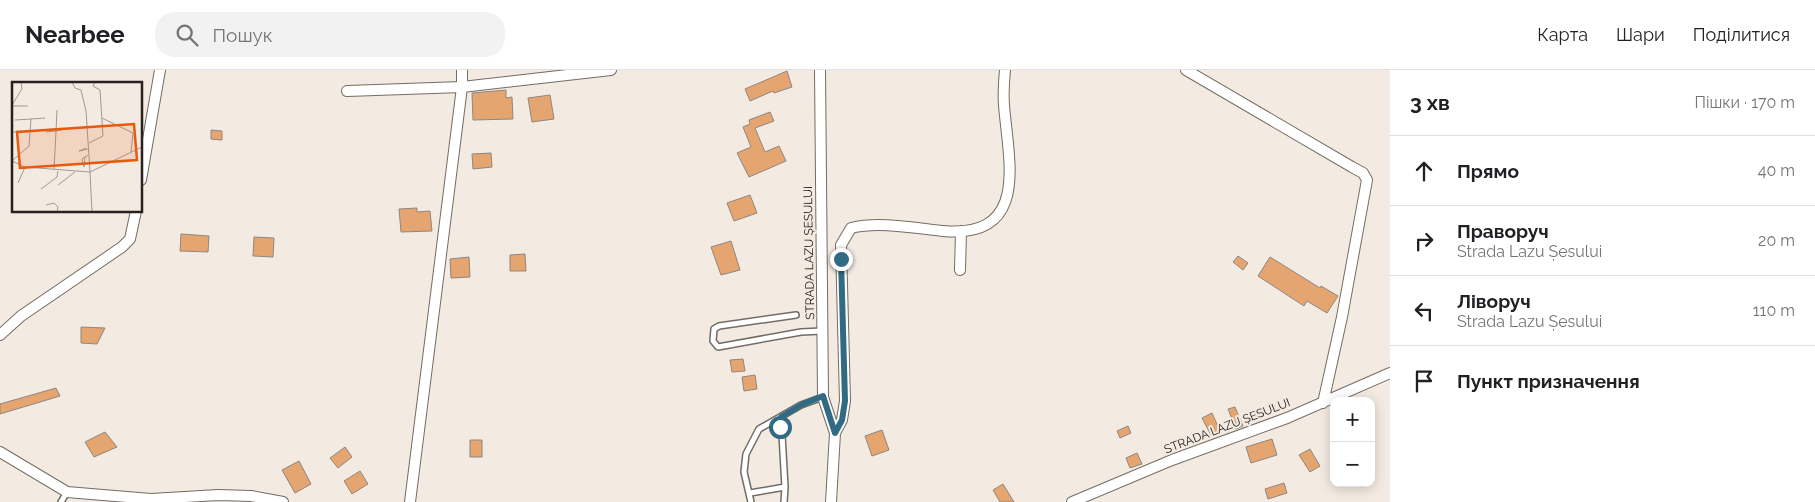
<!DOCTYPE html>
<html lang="uk">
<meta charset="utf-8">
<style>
:root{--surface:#fff;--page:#f2f2f2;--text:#202124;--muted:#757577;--line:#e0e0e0}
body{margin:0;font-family:Raleway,sans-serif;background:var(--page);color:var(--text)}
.controls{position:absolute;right:15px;bottom:15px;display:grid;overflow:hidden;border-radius:10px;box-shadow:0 2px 12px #0003}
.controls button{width:45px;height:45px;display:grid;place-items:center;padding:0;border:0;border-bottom:1px solid var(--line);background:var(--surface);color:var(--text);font:25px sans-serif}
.stop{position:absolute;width:15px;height:15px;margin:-11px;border:4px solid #316a83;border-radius:50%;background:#fff}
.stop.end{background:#316a83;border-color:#fff;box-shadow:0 1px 5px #0008}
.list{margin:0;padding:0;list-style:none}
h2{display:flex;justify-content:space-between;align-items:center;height:65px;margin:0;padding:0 20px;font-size:21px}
h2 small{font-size:16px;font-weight:400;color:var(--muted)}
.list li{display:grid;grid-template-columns:32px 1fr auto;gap:15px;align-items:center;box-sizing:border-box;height:70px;padding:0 20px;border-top:1px solid var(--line)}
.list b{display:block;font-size:19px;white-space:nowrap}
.list p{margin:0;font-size:16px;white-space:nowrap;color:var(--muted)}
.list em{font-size:16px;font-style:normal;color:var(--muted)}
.icon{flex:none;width:28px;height:28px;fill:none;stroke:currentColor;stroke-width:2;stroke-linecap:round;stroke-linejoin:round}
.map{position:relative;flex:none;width:1390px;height:432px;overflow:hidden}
header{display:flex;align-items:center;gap:30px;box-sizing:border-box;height:70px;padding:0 25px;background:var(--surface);border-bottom:1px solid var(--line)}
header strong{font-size:24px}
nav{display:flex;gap:28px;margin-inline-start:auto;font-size:18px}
.search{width:350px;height:45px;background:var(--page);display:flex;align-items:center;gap:12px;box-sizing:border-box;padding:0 18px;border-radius:20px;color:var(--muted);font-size:19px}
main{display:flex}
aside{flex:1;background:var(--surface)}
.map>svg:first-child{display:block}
</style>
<header>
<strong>Nearbee</strong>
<div class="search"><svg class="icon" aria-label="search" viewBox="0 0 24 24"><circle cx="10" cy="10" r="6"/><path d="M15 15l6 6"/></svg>Пошук</div>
<nav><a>Карта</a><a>Шари</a><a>Поділитися</a></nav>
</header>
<main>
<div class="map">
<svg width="1390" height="432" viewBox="0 0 1390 432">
<rect width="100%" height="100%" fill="#f3eae1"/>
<!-- building -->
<path fill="#e5a570" stroke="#90867f" d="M787,1l5,16 -18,6 -1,-2 -23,10 -5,-12z
M506,20v8l6,-1 1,22 -40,1 -1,-27z
M550,25l4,24 -22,3 -4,-24z
M770,42l4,9 -19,7 10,24 14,-6 7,15 -37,16 -12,-24 14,-6 -8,-20 7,-3 -1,-4z
M211,60l11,1v9l-11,-1z
M491,83l1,14 -19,2 -1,-15z
M750,125l7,18 -23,8 -7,-18z
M417,138v4l13,-1 2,20 -31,1 -2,-23z
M181,164l28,2 -1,16 -28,-1z
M254,167l20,1 -1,19 -20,-1z
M731,171l9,29 -19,5 -10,-28z
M525,184l1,17h-16v-16z
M1238,186l10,7 -5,7 -10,-8z
M469,187l1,20 -19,1 -1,-19z
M1270,187l50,31 1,-2 17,10 -11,17 -20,-12 -3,5 -46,-30z
M81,257l24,1 -8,16 -16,-1z
M743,289l2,12 -13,1 -2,-12z
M755,305l2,14 -13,2 -2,-14z
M56,318l4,8 -60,18v-10z
M1235,337l8,19 -7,3 -8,-20z
M1212,343l8,18 -9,4 -9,-17z
M1128,356l3,7 -11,5 -3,-7z
M882,360l7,20 -17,6 -7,-20z
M105,362l12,15 -23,10 -9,-15z
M1272,369l5,16 -26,8 -5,-16z
M470,370h12v17h-12z
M345,377l7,10 -14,11 -8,-10z
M1310,379l10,17 -10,6 -11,-17z
M1137,383l5,11 -12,4 -4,-10z
M299,391l12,23 -16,9 -13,-23z
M360,401l8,13 -16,10 -8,-13z
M1284,413l3,10 -19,6 -3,-10z
M1003,414l11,18h-14l-7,-12z"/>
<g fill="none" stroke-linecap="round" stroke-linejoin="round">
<defs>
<path id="service" d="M796,245l-77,11 -5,3 -1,12 5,6 83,-15 21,-1
M781,347l4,70 -1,15
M750,423l35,-6
M61,432l6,-10
M751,432l-7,-30 2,-18 13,-25 42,-24 22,-8"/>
<path id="minor" d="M820,0l3,327 12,36 -4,69
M1186,0l166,97 11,6 4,7 -25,137 -19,86
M347,21l115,-4v-17
M141,110l19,-110
M960,200l1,-39
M0,265l21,-19 101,-69 8,-8 6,-28
M835,363l7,-13 3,-19 -4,-156 10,-17c28,-7 63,0 92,3 88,8 65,-72 61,-126 -1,-12 0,-24 1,-35
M0,382l67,40 84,7 67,-4 33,1 32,6
M410,432l52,-415 149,-17
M1072,432l100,-42 115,-42 103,-45"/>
</defs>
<!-- service casing -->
<use href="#service" stroke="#746c64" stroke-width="8"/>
<!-- minor casing -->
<use href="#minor" stroke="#746c64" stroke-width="12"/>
<!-- service -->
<use href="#service" stroke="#fff" stroke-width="5"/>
<!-- minor -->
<use href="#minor" stroke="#fff" stroke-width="10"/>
</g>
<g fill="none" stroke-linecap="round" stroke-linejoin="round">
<!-- route -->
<path stroke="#316a83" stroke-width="6" d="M780,357l1,-10 20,-12 22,-9 12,37 7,-13 3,-19 -4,-142"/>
</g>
<g text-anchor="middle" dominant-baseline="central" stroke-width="4" stroke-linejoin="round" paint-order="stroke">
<!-- street labels -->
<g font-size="12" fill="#25221f" stroke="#f3eae1">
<text transform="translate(809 183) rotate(-91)">STRADA LAZU ȘESULUI</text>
<text transform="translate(1227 356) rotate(-21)">STRADA LAZU ȘESULUI</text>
</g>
</g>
<!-- overview -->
<g transform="translate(12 12)">
<rect width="130" height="130" fill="#f3eae1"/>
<path fill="none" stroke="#a19a93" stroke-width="1" d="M0,23l10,-16 -1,-7M0,24h16M33,36l-14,1 -2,27 -17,15 13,6 65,5 -4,-61 -5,-21 -6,-2 -3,-6M90,36l31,15 -2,19M3,38l16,-1M1,50l18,-1M34,50l10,-1 1,-21M77,61l14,-7 -3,-46 -7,-4 2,-4M74,66l-7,3 9,-2M73,75l-1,10 -2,-7 1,-2 4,-2 1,-1M42,87l2,-38 15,-3M6,101l7,-16M46,103l17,-13M29,107l16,-12 1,-6M34,123l8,-2 4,4 -1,5M80,130l-2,-40 52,-25"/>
<path fill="#e8590c" fill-opacity="0.15" stroke="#e8590c" stroke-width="2.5" d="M122,42l3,36 -117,8 -3,-36z"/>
<rect width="130" height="130" fill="none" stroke="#25221f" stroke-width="2.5"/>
</g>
</svg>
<div class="controls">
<button>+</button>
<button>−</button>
</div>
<div class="stop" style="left:780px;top:357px"></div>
<div class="stop end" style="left:841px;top:189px"></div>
</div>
<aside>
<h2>3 хв<small>Пішки · 170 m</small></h2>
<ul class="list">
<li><svg class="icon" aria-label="ahead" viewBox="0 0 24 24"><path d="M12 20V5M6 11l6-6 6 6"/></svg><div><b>Прямо</b></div><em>40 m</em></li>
<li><svg class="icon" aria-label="right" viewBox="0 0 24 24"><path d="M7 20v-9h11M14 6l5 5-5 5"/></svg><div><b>Праворуч</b><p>Strada Lazu Șesului</p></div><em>20 m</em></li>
<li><svg class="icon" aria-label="left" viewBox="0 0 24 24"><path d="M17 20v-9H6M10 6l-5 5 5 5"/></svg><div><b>Ліворуч</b><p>Strada Lazu Șesului</p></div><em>110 m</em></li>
<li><svg class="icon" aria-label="arrive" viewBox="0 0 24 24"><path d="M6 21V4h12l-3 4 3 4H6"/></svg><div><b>Пункт призначення</b></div></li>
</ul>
</aside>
</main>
